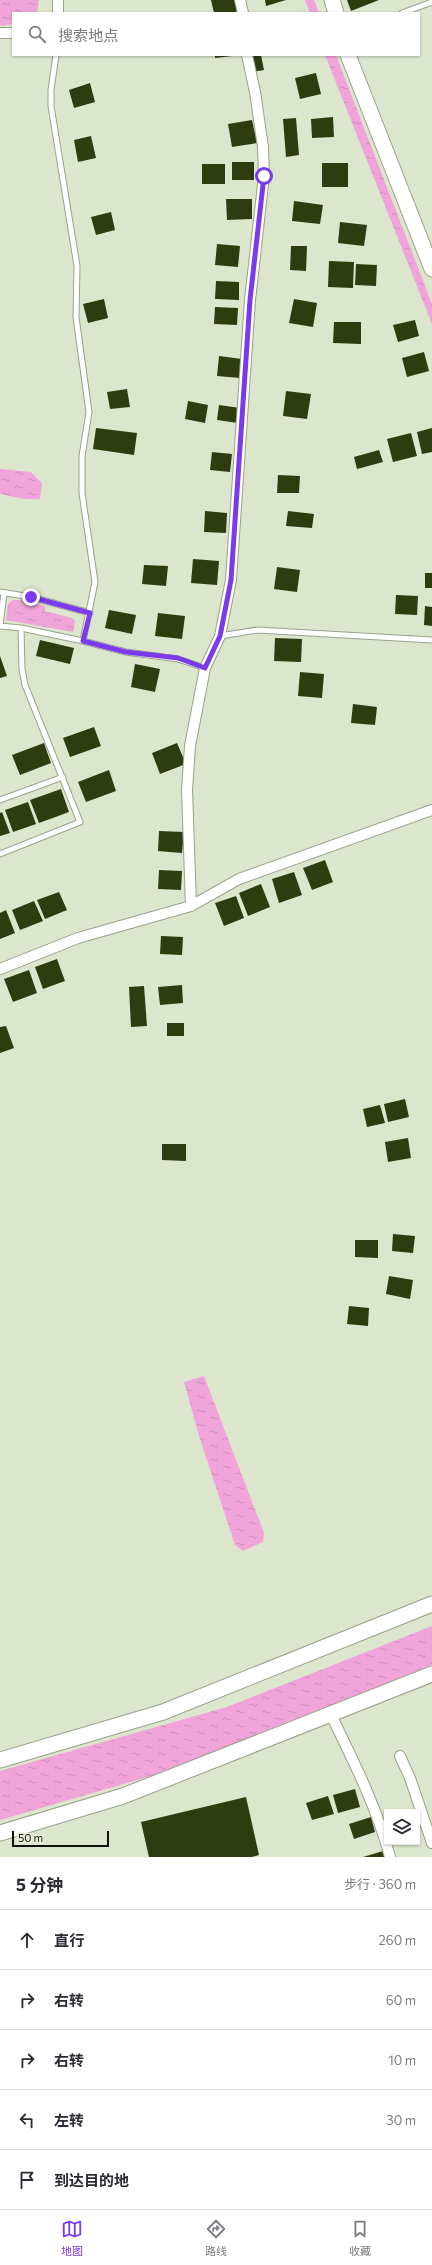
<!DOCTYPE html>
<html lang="zh">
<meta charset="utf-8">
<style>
:root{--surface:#fff;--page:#f2f2f3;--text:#2b2b33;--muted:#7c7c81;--line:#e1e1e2;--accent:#7c3aed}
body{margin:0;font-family:Commissioner,"Noto Sans SC",sans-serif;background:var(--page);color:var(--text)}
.controls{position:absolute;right:12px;bottom:12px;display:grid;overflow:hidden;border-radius:0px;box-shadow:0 1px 3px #0004}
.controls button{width:36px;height:36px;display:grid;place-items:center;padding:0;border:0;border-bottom:1px solid var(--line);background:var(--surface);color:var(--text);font:20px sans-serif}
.scale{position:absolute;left:12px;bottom:10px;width:97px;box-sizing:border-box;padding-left:4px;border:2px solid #10130b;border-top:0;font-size:11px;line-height:14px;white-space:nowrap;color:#10130b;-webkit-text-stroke:3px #e9f3da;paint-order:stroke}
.stop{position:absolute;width:12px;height:12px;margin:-9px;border:3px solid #7c3aed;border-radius:50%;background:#fff}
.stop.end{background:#7c3aed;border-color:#fff;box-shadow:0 1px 4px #0008}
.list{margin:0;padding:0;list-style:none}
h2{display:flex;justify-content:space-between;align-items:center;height:52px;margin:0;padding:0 16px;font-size:17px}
h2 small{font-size:13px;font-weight:400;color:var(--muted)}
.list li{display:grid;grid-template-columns:26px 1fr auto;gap:12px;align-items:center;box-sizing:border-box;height:60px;padding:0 16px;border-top:1px solid var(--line)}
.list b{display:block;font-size:15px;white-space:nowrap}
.list em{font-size:13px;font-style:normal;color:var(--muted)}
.icon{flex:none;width:22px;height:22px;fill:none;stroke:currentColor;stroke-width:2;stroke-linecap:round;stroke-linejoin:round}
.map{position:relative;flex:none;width:432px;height:1857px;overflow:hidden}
.search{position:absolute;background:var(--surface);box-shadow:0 1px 3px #0004;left:12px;right:12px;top:12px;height:44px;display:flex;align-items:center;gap:10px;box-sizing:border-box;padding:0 14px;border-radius:0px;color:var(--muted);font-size:15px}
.sheet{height:352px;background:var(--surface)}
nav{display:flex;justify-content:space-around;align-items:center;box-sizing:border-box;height:56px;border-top:1px solid var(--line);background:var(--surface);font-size:11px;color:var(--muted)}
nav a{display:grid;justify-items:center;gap:2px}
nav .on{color:var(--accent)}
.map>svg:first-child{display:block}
</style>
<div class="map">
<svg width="432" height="1857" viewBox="0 0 432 1857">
<defs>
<pattern id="water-ripples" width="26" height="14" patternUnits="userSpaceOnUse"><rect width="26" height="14" fill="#f1a4d9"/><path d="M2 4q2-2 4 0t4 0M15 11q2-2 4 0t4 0" fill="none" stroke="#ce8cb9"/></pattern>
</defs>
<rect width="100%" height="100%" fill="#dce6cd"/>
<!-- water -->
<path fill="url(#water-ripples)" d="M0,0h39l-2,13h-24v11l-11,2 -2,-1z
M305,0h9l5,13h-9z
M325,55h11l96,249v20z
M0,469l31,3 11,11 -2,16h-16l-24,-5z
M13,600h8l24,6v5l27,7 3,3 -2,11 -67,-12 2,-16z
M204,1376l60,157 -1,9 -20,9 -8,-6 -36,-109 -15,-54z
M432,1626v39l-264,106 -168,49v-49l227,-64z"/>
<!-- building -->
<path fill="#2e3c10" d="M211,0h24l2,13h-23z
M265,0h21l-20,6z
M347,0h32l-28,11z
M215,55h17v1l-17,2z
M250,55h11l3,15 -11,2z
M316,73l5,21 -21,5 -5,-21z
M90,83l5,19 -21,6 -5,-18z
M333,117l1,20 -22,1 -1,-19z
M296,118l3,37 -13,2 -3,-38z
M252,120l5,23 -25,4 -4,-23z
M91,136l5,22 -18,4 -4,-22z
M232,162h22v18h-22z
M322,163h26v24h-26z
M202,164h23v20h-23z
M226,199h26v20l-25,1z
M294,201l29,4 -3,19 -28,-3z
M111,212l4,18 -19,5 -5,-18z
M340,222l27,3 -3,21 -26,-3z
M217,244l23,2 -2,21 -23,-2z
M291,246h16l-1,25 -16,-1z
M329,261l25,1 -1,26 -25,-1z
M356,264l21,1 -1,21 -21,-1z
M216,281l23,1v18l-24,-1z
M104,299l4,19 -20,5 -5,-19z
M294,299l23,4 -4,24 -24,-4z
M215,307l23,1 -1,17 -23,-1z
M415,320l4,16 -21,6 -5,-17z
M334,322h27v22l-28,-1z
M424,352l5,19 -22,6 -5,-19z
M219,356l23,3 -2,19 -23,-2z
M127,389l3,18 -20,2 -3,-17z
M286,391l25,3 -4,25 -24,-3z
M188,401l20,4 -3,18 -20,-4z
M219,405l21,3 -2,15 -21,-3z
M96,428l41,5 -3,22 -41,-6z
M432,428v24l-10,2 -5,-22z
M411,433l6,23 -24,6 -6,-23z
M379,450l4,12 -26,7 -3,-12z
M212,452l20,2 -2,18 -20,-2z
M278,475l22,1 -1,17h-22z
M205,511l22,2 -1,20 -22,-1z
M288,511l26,3 -2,14 -26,-2z
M193,559l26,2 -2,24 -26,-2z
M144,565l24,1 -2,20 -24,-2z
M277,567l23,3 -3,22 -23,-3z
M425,573h7v15h-7z
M396,595l22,1 -1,19 -22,-1z
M425,606l7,1v19l-8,-1z
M109,610l27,5 -4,19 -27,-6z
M158,613l27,3 -3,23 -27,-3z
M275,638l27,1 -1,23 -27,-1z
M40,640l34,8 -4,16 -34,-8z
M0,656l7,20 -7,2z
M135,664l25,5 -5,23 -24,-5z
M300,672l24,2 -2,24 -24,-2z
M353,704l24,3 -2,18 -24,-2z
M94,727l7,19 -31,11 -7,-19z
M44,743l7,20 -31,12 -8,-20z
M177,743l9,21 -26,10 -8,-21z
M109,770l7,21 -30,11 -8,-20z
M61,789l8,23 -30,11 -9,-23z
M28,802l8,22 -23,8 -8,-22z
M2,812l8,21 -10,3v-23z
M159,831l25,1 -2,21 -24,-2z
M325,860l8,22 -21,8 -9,-22z
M159,870l23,1 -1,19 -23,-1z
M294,872l8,23 -23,8 -7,-24z
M261,884l9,23 -22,9 -9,-23z
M59,892l8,18 -22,9 -8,-19z
M236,896l8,22 -20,8 -9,-23z
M34,901l9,20 -23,9 -8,-20z
M6,910l9,23 -15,6v-26z
M161,936l22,1 -1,18 -22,-1z
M57,959l8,22 -22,8 -8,-22z
M29,970l8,23 -24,9 -9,-23z
M182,985l1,18 -23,2 -2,-18z
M144,986l3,40 -16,1 -2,-40z
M167,1023h17v13h-17z
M6,1026l8,22 -14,5v-26z
M405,1099l4,18 -21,5 -4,-18z
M380,1105l5,18 -18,4 -4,-18z
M408,1138l3,20 -23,4 -3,-20z
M162,1144h24v17l-24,-1z
M393,1234l22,2 -2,17 -21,-2z
M355,1240h23v18l-23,-1z
M389,1276l24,4 -3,19 -24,-5z
M349,1306l20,2 -1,18 -21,-2z
M355,1789l5,18 -22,6 -5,-18z
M328,1796l6,18 -22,6 -6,-17z
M246,1797l13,58 -7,2h-103l-8,-35z
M371,1817l4,15 -21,7 -5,-15z
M383,1851l2,6h-22z"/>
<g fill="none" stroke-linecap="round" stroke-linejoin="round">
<defs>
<path id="lane" d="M402,13l30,-11
M56,55l-5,35v16l26,160 -1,51 13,95 -7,44v37l13,89 -12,59
M0,592l31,5 59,16
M0,626l21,2 62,13 43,11 52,7 27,9
M0,626l4,-33
M220,636l37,-6 175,10
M0,800l63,-23
M0,854l80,-32 -55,-137 -3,-16 -1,-41"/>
<path id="street" d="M58,0v13
M240,0l3,13
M0,33h13
M191,906l-4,-116 3,-44 15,-78 15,-32 11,-56 19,-280 14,-124 -1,-29 -8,-55 -8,-37
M0,969l78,-31 113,-32 48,-27 193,-69
M328,1715l4,2c22,45 45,91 58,140
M400,1756l10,22 22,65"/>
<path id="secondary" d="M332,0l4,13
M348,55l84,214
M0,1760l163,-48 269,-108
M0,1833l123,-37 309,-122"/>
</defs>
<!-- lane casing -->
<use href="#lane" stroke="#99a28b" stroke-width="7"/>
<!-- street casing -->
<use href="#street" stroke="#99a28b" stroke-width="12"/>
<!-- secondary casing -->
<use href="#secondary" stroke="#99a28b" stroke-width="17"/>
<!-- lane -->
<use href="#lane" stroke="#fff" stroke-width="5"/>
<!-- street -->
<use href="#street" stroke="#fff" stroke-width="10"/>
<!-- secondary -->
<use href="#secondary" stroke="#fff" stroke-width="15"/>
</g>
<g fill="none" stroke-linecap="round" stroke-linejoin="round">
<!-- route -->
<path stroke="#7c3aed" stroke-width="5" d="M31,597l59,16 -7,28 43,11 52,6 27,10 15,-32 11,-56 19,-280 14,-124"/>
</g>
</svg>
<div class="controls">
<button><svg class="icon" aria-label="layers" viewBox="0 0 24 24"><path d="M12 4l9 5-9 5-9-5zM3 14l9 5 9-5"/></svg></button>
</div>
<div class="scale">50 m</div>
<div class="stop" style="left:264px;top:176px"></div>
<div class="stop end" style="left:31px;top:597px"></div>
<div class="search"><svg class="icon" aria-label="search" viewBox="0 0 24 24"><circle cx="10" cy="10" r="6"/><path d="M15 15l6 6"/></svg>搜索地点</div>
</div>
<section class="sheet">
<h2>5 分钟<small>步行 · 360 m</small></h2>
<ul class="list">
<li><svg class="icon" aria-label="ahead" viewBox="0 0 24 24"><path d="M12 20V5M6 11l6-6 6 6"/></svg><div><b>直行</b></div><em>260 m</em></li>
<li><svg class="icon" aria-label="right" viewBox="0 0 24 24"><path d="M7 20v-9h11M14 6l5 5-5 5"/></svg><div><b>右转</b></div><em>60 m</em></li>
<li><svg class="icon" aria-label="right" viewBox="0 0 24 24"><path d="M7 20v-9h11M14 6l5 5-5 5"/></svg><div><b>右转</b></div><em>10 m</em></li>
<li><svg class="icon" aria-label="left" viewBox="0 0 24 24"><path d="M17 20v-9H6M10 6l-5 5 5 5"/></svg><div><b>左转</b></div><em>30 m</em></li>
<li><svg class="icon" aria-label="arrive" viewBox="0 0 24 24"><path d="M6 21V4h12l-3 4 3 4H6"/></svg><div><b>到达目的地</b></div></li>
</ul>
</section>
<nav>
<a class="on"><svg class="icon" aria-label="map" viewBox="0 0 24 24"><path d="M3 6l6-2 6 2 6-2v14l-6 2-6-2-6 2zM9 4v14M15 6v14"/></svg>地图</a>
<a><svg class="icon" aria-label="directions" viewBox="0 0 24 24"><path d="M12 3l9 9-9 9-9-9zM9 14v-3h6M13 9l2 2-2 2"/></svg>路线</a>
<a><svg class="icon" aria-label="saved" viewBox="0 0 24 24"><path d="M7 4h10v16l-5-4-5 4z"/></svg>收藏</a>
</nav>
